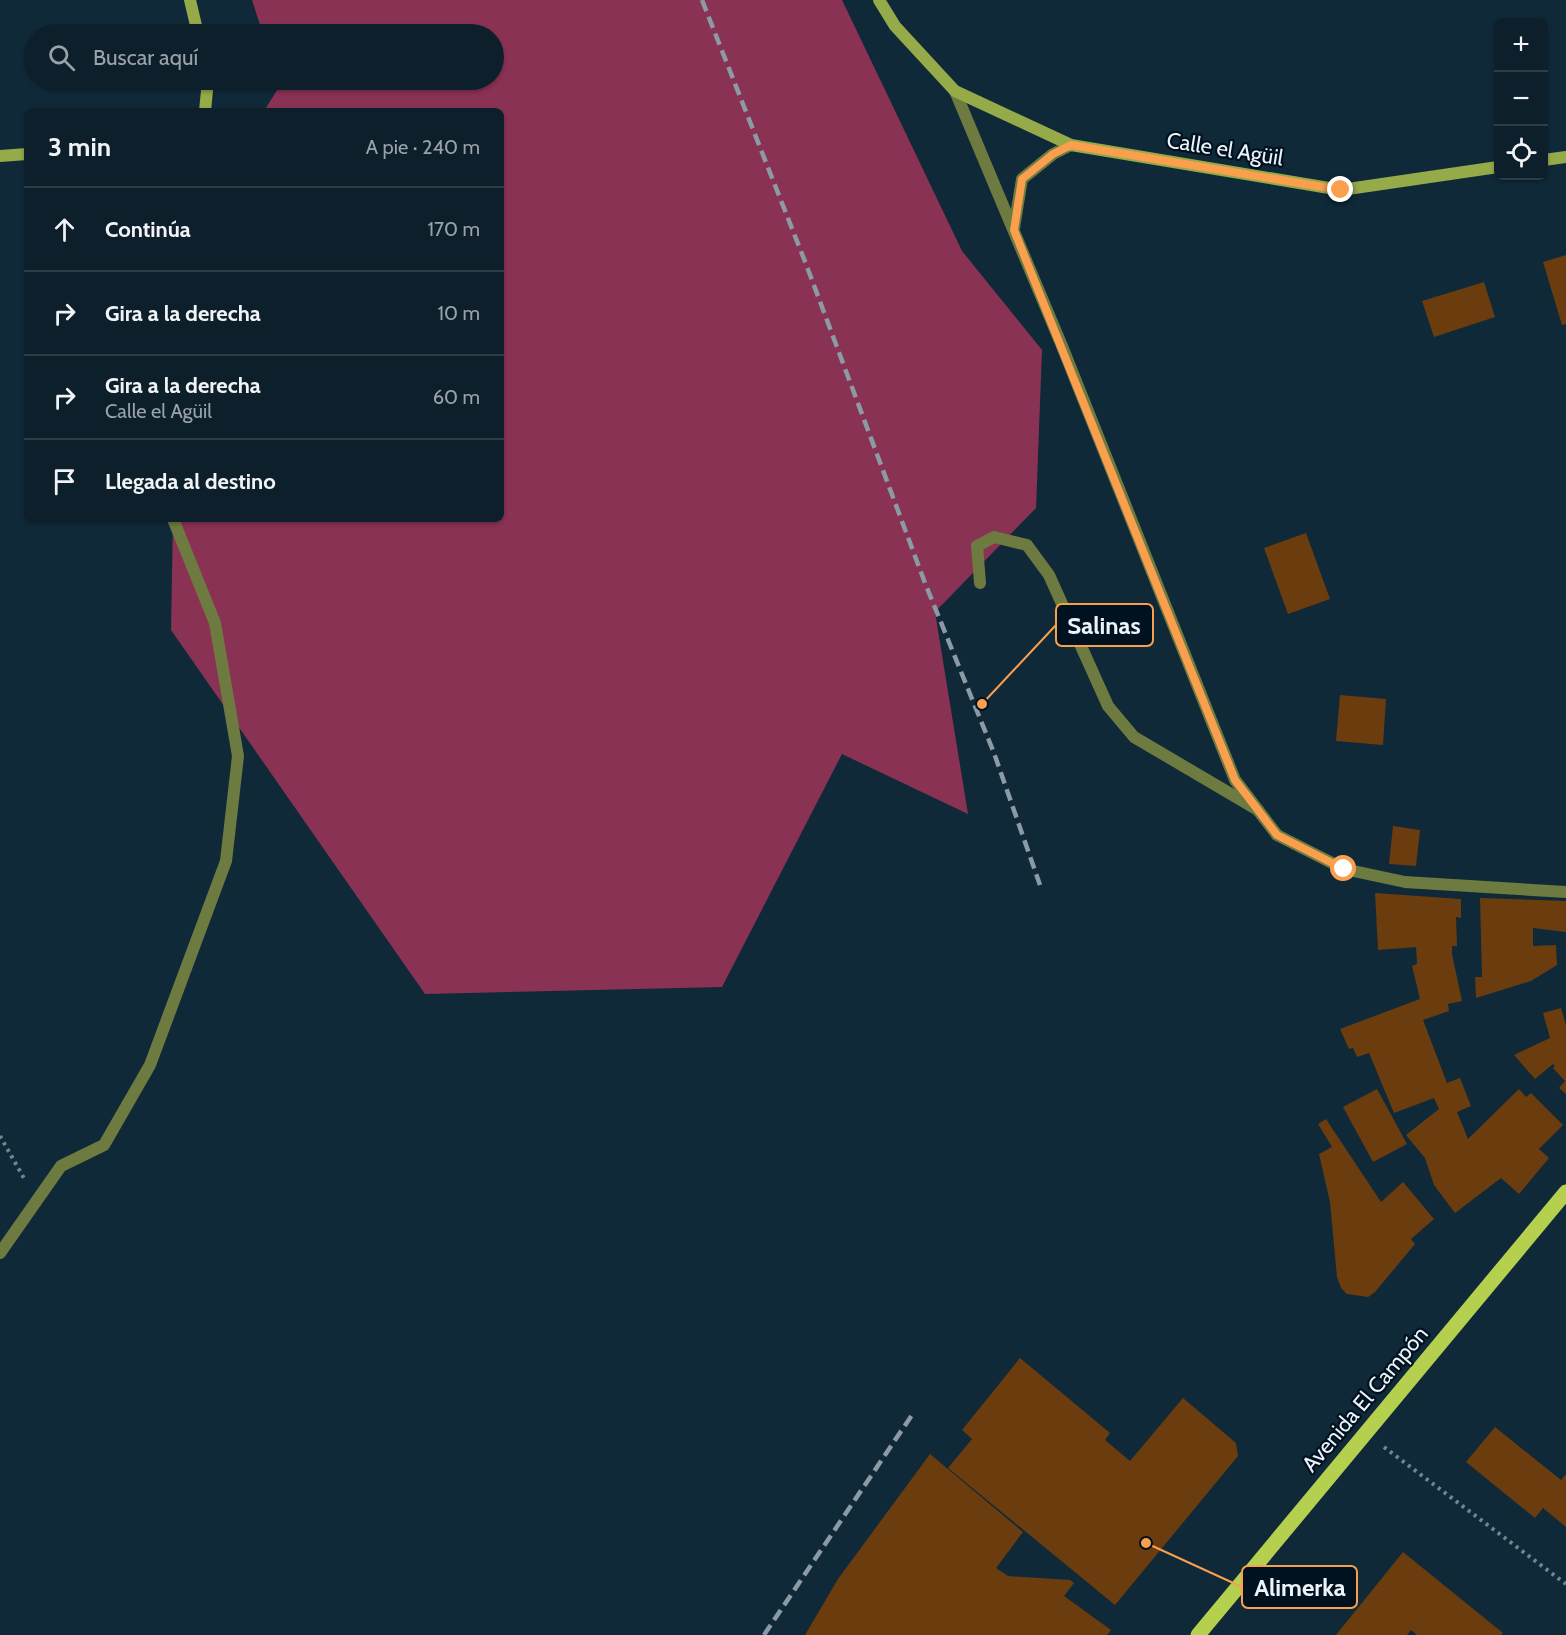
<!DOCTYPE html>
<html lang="es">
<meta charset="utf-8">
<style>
:root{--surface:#0c1f2b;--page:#1a2c37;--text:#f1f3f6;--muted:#9aa2a9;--line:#2c3d47}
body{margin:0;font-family:Cabin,sans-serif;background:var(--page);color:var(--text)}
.controls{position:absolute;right:18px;top:18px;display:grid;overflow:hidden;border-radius:9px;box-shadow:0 2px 4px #0004}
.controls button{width:54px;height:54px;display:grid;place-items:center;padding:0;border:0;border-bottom:2px solid var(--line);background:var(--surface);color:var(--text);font:30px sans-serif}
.stop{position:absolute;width:18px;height:18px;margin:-14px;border:4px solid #fa9f4e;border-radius:50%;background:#fff}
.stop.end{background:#fa9f4e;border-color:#fff;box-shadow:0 2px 6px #0008}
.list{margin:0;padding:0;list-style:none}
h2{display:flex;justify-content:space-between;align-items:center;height:78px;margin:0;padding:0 24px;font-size:26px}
h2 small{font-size:20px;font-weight:400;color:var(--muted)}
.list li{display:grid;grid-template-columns:39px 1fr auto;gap:18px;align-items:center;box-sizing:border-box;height:84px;padding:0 24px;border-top:2px solid var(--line)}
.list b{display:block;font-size:22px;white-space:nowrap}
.list p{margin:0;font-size:20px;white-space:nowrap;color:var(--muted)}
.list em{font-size:20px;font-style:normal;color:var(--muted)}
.icon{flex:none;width:33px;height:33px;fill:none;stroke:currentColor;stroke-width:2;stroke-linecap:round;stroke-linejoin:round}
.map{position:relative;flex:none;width:1566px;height:1635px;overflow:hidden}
.search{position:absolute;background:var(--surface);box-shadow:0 2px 4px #0004;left:24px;top:24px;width:480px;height:66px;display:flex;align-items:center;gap:15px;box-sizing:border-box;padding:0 21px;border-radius:33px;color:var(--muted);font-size:22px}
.panel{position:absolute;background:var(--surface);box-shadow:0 2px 4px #0004;left:24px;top:108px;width:480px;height:414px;border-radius:9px}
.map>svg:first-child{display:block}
</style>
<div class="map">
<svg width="1566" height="1635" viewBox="0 0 1566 1635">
<rect width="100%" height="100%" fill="#102939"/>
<!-- forest -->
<path fill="#8a3254" d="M252,0h590l120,251 80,99 -6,158 -101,104 33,202 -126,-60 -120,233 -297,7 -254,-364 2,-111h328v-408h-237l15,-24 -2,-7h217v-46h-231z"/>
<!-- building -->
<path fill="#6b3c0d" d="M1566,255v69l-4,1 -19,-63z
M1484,282l11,35 -61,20 -12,-36z
M1306,533l24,66 -42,15 -24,-66z
M1340,695l46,4 -3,46 -47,-4z
M1393,826l27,4 -4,36 -27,-2z
M1375,893l86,6v19l-5,-1 1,29h-5v8l10,47 -14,3 1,7 -26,9 24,63 13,-5 11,28 -14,6 11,27 51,-50 7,8 5,-4 32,32 -24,24 10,9 -30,36 -18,-16 -46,35 -21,-28 -9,-27 -19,-23 33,-26 -5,-11 -40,15 -25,-60 -12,4 -4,-9 -4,1 -9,-20 80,-30 -8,-33 5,-2 -1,-17 -38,3z
M1480,898l86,3v31l-33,-4v18l23,-1 1,20 -26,16 -55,17 -1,-21h7z
M1561,1008l5,17v69l-7,-6 6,-7 -12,-13 2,-2 -2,-2 -18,15 -21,-24 36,-17 -7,-25z
M1377,1089l30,55 -34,18 -30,-55z
M1326,1119l55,83 22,-20 31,37 -23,20 4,5 -40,48 -7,5 -21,-3 -6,-6 -4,-11 -7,-75 -11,-48 13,-7 -14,-23z
M1020,1358l90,75 -5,7 25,21 53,-63 53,45 2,13 -123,149 -167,-137 24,-29 -10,-9z
M1495,1427l66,53 5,-6v53l-23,-19 -8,10 -69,-56z
M930,1454l93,78 -27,36 12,8 62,4 4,3 -10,13 47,34 -4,5h-302l33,-56z
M1403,1552l100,81 -2,2h-84l-6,-5 -4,5h-71z"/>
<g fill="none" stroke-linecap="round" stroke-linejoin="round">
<!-- path -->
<path stroke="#748490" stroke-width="4" stroke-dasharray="3 4.5" stroke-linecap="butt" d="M0,1136l25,44
M1384,1447l182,137"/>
<!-- lane -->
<path stroke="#6d7a40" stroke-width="12" d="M980,583l-3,-37 17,-9 33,8 22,30 59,131 26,31 124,73"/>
<!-- street -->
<path stroke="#6d7a40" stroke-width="12" d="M955,91l107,255 173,434 42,55 67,34 61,13 161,10
M1014,228l8,-49 31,-25 18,-9
M0,1253l61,-87 43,-21 46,-80 76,-204 12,-105 -23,-133 -42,-104"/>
<!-- secondary -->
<path stroke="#95aa49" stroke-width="12" d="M190,0l8,34
M879,0l16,26 60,65 116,54 270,45 157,-23
M205,111l3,-31
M0,156l27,-2
M1544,160l22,-3"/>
<!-- primary -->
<path stroke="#b5cf4e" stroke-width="15" d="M1198,1635l368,-443"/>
<!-- rail -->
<path stroke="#8b9aa4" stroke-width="4.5" stroke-dasharray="12 6" stroke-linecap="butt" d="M702,0l104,264 119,319 69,170 46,132
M764,1635l150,-223"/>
</g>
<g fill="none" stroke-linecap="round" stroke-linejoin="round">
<!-- route -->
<path stroke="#fa9f4e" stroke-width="8" d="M1341,190l-270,-45 -18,9 -31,25 -8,51 221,550 42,55 67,34"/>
</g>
<g text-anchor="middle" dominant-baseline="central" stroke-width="4.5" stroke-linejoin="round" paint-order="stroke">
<!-- street labels -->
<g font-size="22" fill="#ecf3f9" stroke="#001120">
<text transform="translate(1225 149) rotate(9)">Calle el Agüil</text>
<text transform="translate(1365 1399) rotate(-50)">Avenida El Campón</text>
</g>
</g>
<!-- callouts -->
<path fill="none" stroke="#fa9f4e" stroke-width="2" d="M982 704L1056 625M1146 1543L1242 1587"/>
<g fill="#fa9f4e" stroke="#001120" stroke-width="2">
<circle cx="982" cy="704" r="6"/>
<circle cx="1146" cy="1543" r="6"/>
</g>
<g fill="#001120" stroke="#fa9f4e" stroke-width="2">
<rect x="1056" y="604" width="97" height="42" rx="6"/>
<rect x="1242" y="1566" width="115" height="42" rx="6"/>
</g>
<g font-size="24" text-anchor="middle" font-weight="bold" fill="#ecf3f9">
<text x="1104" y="634">Salinas</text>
<text x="1300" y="1596">Alimerka</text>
</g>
</svg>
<div class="controls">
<button>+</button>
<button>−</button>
<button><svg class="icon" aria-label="locate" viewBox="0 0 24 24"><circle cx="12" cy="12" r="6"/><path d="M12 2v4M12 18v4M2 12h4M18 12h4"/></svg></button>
</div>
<div class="stop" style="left:1344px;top:869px"></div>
<div class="stop end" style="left:1341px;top:190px"></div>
<div class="search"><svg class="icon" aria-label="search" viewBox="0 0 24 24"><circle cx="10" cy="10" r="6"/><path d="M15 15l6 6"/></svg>Buscar aquí</div>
<section class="panel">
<h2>3 min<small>A pie · 240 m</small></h2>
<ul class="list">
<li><svg class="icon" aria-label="ahead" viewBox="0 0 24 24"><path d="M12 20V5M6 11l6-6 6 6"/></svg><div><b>Continúa</b></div><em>170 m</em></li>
<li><svg class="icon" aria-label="right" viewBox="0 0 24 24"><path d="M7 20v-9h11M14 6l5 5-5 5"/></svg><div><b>Gira a la derecha</b></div><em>10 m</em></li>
<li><svg class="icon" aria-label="right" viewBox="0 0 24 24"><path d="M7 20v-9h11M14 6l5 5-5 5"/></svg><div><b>Gira a la derecha</b><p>Calle el Agüil</p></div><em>60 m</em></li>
<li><svg class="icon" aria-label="arrive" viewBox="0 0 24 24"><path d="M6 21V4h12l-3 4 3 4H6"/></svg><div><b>Llegada al destino</b></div></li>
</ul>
</section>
</div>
